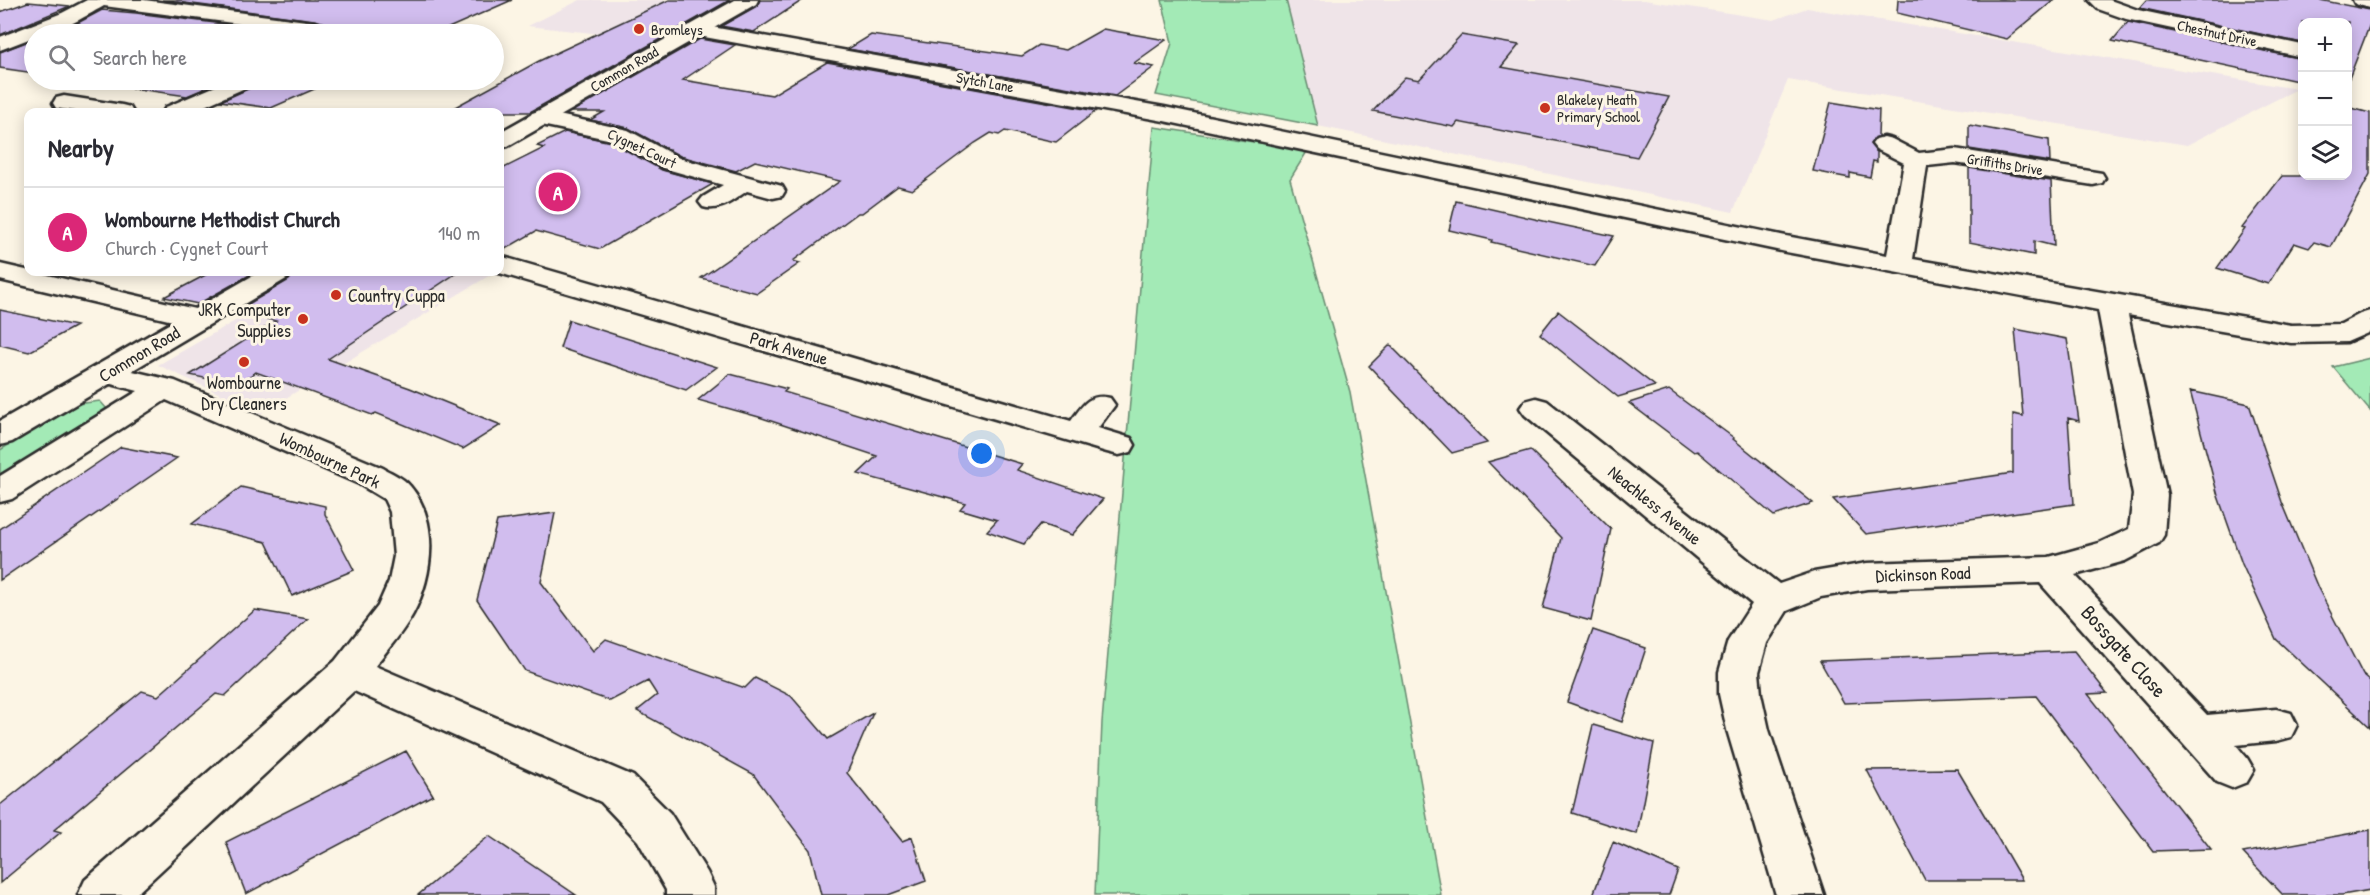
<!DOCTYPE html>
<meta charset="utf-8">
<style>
:root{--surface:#fff;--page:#f7f7f7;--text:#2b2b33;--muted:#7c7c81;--line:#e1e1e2;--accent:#db2777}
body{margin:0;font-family:"Patrick Hand",sans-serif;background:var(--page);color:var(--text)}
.controls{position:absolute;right:18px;top:18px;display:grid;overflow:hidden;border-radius:12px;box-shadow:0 3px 15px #0003}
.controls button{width:54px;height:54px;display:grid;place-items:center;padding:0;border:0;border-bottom:2px solid var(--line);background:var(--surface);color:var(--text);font:30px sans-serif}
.you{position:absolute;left:982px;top:454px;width:21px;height:21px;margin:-15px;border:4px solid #fff;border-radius:50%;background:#1a73e8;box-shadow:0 0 0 9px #1a73e833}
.badge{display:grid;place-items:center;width:39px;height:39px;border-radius:50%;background:var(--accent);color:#fff;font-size:20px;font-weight:700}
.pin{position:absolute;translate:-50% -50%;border:3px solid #fff;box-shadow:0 2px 6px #0006}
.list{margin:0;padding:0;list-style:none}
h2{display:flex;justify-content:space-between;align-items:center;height:78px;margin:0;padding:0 24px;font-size:26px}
h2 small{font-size:20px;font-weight:400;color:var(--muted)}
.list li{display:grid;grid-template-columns:39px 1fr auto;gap:18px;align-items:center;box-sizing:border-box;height:90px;padding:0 24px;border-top:2px solid var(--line)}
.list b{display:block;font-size:22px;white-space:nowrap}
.list p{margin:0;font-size:20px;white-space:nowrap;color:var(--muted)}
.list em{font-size:20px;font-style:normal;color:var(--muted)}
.icon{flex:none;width:33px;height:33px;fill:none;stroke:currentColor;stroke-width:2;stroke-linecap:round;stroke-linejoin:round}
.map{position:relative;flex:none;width:2370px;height:895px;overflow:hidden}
.search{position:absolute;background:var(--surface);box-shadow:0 3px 15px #0003;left:24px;top:24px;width:480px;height:66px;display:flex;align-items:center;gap:15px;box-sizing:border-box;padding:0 21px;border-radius:33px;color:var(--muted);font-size:22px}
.panel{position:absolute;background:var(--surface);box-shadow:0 3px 15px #0003;left:24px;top:108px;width:480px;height:168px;border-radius:12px}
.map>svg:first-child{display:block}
</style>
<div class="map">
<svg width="2370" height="895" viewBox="0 0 2370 895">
<rect width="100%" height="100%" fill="#fcf5e5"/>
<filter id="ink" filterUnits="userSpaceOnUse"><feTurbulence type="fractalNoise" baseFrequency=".0167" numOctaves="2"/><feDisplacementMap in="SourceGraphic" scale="12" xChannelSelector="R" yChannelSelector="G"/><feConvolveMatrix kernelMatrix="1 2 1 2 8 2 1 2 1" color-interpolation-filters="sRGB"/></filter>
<g filter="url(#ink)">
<!-- built -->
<path fill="#efe4e8" d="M580,0h132l-56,40 -128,-14z
M1286,0h358l130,20 33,-12 490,81 -110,56 -399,-65 -55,132 -415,-86z
M321,272h161l10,2 -231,139 -103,-48z"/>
<!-- green -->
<path fill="#a3eab6" stroke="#678a70" stroke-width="1.5" d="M1162,0h124l32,126 -162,-31 16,-52z
M1154,127l154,23 -18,29 60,213 91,503h-346l7,-173z
M2370,358v53l-37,-44z
M100,401l7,8 -107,67v-26l77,-46z"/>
<!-- building -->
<path fill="#d1bdee" stroke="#2b2b2b" stroke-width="1.5" d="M162,0h350l-77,34h-96l-6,-9 -19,-5z
M669,0h61l-200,112h-84l93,-51z
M760,0h43l-49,32 -33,-6 36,-20z
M1898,0h156l-47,39 -110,-26z
M2147,0h173l50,10v14l-22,57v-59h-46v21l-162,-35z
M28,2l42,4 -70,29v-23z
M102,10l34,3 167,21h-255l24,-8z
M2128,22l174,37v23l-190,-41z
M1103,29l63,11 -32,23 20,4 -39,29 -267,-47 23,-14 151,21 17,-11 27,5z
M1461,35l58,10 -18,22 168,30 -32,60 -179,-35 -4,5 -81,-16 32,-34 14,3z
M34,39v34l-34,-5v-16z
M700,39l35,6 -52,35 89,15 55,-33 269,49 -40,31 -51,-11 -6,4 -8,-2 -16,10 -63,47 -14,-4 -36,27h-4l-65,48 7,2 -43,30 -56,-15 139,-97 -85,-20 -19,10 -56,-15 -52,-28 -38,-8 14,-8h-33z
M74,80h151l-38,16z
M260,80h75l-64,28 -50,-7 34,-15z
M1831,102l48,8 -1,26 -8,8 7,8v10l-4,-1 -3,16 -20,-4v5l-37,-7z
M2348,107l22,6v61l-39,73 -17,-5 -5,6 -15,-5 -26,41 -51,-16 28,-39 -3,-1 40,-52h18l2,-4v4h46z
M1969,125l80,15 1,22 -81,-13z
M565,132l46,10 51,28 51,14 -113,65 -64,-18 -36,21v-82l44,-22 -7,-2z
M1969,168l82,13 3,65 -20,-5v14l-65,-13z
M1456,201l92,21 66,14 -19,30 -104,-24 1,-2 -43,-10z
M211,272h44l-57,32 -34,-7z
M294,272h164l-130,87 82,29 91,37 -38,24 -87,-36 -4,2 -116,-43 -20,13 -46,-10 86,-54 -41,-9 54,-32z
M0,310l76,16 -47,26 -29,-7z
M1558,311l97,75 -37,11 -78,-63z
M569,320l148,47 -31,23 -126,-42z
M2015,329l52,10 12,82 -11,-3 6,86 -208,30 -33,-35 180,-26v-59l10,2z
M1390,345l97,98 -35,10 -83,-87z
M730,374l57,15 -3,3 238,72 -5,6 86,29 -31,36 -31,-11 -17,20 -37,-13 10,-11 -37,-11 5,-6 -107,-29 19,-18 -118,-39 -61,-17z
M1669,390l65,48 -1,1 80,64 -39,13 -77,-65 -3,1 -65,-49z
M2190,391l59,13 33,98 36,86 45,87 7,6v46l-94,-88 -34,-75 -24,-68z
M121,447l56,11 -177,122v-51z
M1530,450l81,79 -20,92 -48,-13 18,-70 -73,-76z
M241,487l84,19v8l29,56 -62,26 -26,-54 -74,-18z
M555,513l-14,69 52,69 13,-12 139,49 10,-10 36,18 37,43 45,-26 -26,60 55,68 10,-4 14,44 -38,14h-67l-11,-45 -57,-76 -116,-63 20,-16 -9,-14 -38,20 -85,-30 -48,-71 20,-79z
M255,610l53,9 -83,77 -9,-2 -162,136 7,2 -61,51v-78l142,-114 16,5z
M1593,630l53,18 -24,74 -55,-20z
M2074,651l33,42 -19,1 123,155 -58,2 -117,-155 -192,7 -24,-42z
M1593,725l61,18 -17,91 -65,-21z
M406,751l27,44 -187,99 -20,-52z
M1957,769l32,54 33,57h-97l-58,-110z
M2370,830v60l-28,5h-59l-40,-42z
M489,836l87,59h-158z
M1613,842l65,28 -9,25h-76z"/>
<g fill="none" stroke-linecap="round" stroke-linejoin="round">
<defs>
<path id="minor" d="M87,0h57l170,22 18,5 5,7h-21l-212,-28c-20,11 -46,28 -70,28v3l-34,13v-13l62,-24z
M2089,0h21l28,10 164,35v12l-176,-38 -28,-10z
M2353,0h17v8l-15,-4z
M695,24l469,83 622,129 101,19 17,-92 -28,-14 -4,-5 4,-5 8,-2 8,2 27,14 36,-4 147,24 3,5 -3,5 -9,2 -138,-22 -28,3 -14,93 378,66 50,-1 19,-10 10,-3v21l-23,10 -56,1 -163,-28 39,180 -3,40 -5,8 -34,18 -50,14 132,140 69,-6 15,4 6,12 -6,12 -15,4 -40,4 11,13 7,12 -7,12 -15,6 -15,-6 -177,-199 -173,6 -46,8 -34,14 -20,32 -8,29 2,22 8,36 55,165h-48l-49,-165 -8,-36v-22l9,-31 24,-37 -227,-189 -5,-7 5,-7 11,-3 11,3 232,183 35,-12 53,-9 182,-6 50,-14 30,-14 4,-34 -35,-185 -312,-58 -622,-131 -476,-87 -3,-4 3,-4z
M230,80h28l-4,4 -63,28h-28l3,-5z
M64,96l58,9 8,2 3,5h-50l-27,-4 -3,-5 3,-5z
M540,111l88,19 51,28 103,28 3,5 -3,5 -9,2 -26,-7c-14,9 -27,21 -44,16l-4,-5 4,-5 20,-12 -60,-17 -51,-28 -80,-17 -3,-5 3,-5z
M500,256l571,165c12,-16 18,-28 39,-23l5,7 -17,23 33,10 4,7 -4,7 -12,3 -12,-3 -611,-180h4z
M0,264l208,48 4,6 -4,6 -10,3 -198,-47z
M107,365l68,16 208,87c8,5 21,10 27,18 30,35 23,90 3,128 -10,18 -25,35 -38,52l258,110 37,37 37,59 7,15v8h-48v-5l-28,-49 -37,-39 -247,-111 -219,204h-57l7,-15 250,-219 43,-55 11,-25 5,-25 -4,-44 -6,-13 -25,-15 -193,-84 -154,99 -12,3v-26l138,-85 -42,-11 -4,-6 4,-6z"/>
<path id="tertiary" d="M735,0h23l-2,4 -248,142 -8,2v-16z
M259,272h33l-4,6 -276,164 -12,3v-24z"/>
</defs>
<!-- minor casing -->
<use href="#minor" stroke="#2b2b2b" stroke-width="5"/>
<!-- tertiary casing -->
<use href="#tertiary" stroke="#2b2b2b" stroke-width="5"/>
<!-- minor -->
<use href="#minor" fill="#fcf5e5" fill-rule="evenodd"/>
<!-- tertiary -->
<use href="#tertiary" fill="#fcf5e5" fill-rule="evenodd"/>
</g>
</g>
<!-- markers -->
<g fill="#c8321e" stroke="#fcf5e5" stroke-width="2">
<circle cx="639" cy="29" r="6"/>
<circle cx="1545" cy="108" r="6"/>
<circle cx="336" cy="295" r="6"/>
<circle cx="303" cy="319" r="6"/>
<circle cx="244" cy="362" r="6"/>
</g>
<g text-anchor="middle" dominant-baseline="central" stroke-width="6" stroke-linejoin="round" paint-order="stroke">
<!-- far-poi labels -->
<g font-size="15" fill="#2b2b2b" stroke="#fcf5e5" text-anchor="start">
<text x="651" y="29">Bromleys</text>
<text x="1557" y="99">Blakeley Heath<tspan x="1557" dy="17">Primary School</tspan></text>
</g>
<!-- far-street labels -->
<g font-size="15" fill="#2b2b2b" stroke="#fcf5e5">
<text transform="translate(2217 33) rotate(12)">Chestnut Drive</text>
<text transform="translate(624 69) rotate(-30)">Common Road</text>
<text transform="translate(985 82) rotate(10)">Sytch Lane</text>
<text transform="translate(642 148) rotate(25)">Cygnet Court</text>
<text transform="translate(2005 164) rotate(9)">Griffiths Drive</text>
</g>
<!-- poi labels -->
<g font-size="18" fill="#2b2b2b" stroke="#fcf5e5" text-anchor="start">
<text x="348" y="295">Country Cuppa</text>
<text x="291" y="309" text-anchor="end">JRK Computer<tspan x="291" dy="21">Supplies</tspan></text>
<text x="244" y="382" text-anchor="middle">Wombourne<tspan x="244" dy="21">Dry Cleaners</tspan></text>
</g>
<!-- street labels -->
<g font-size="18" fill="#2b2b2b" stroke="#fcf5e5">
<text transform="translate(789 348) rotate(16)">Park Avenue</text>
<text transform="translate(139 354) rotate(-31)">Common Road</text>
<text transform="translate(330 460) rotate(25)">Wombourne Park</text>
<text transform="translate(1655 505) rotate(39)">Neachless Avenue</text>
<text transform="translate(1923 574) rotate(-2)">Dickinson Road</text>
</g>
<!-- near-street labels -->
<g font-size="21" fill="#2b2b2b" stroke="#fcf5e5">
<text transform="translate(2124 651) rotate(48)">Bossgate Close</text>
</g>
</g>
</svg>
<div class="controls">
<button>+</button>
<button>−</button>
<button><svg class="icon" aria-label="layers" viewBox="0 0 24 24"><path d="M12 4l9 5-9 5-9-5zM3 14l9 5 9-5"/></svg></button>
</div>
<div class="you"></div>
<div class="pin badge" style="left:558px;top:192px">A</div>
<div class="search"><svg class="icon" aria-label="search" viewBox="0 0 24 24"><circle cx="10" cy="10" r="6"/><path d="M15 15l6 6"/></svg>Search here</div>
<section class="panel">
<h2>Nearby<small></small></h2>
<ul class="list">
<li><span class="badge">A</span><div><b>Wombourne Methodist Church</b><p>Church · Cygnet Court</p></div><em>140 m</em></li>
</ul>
</section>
</div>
